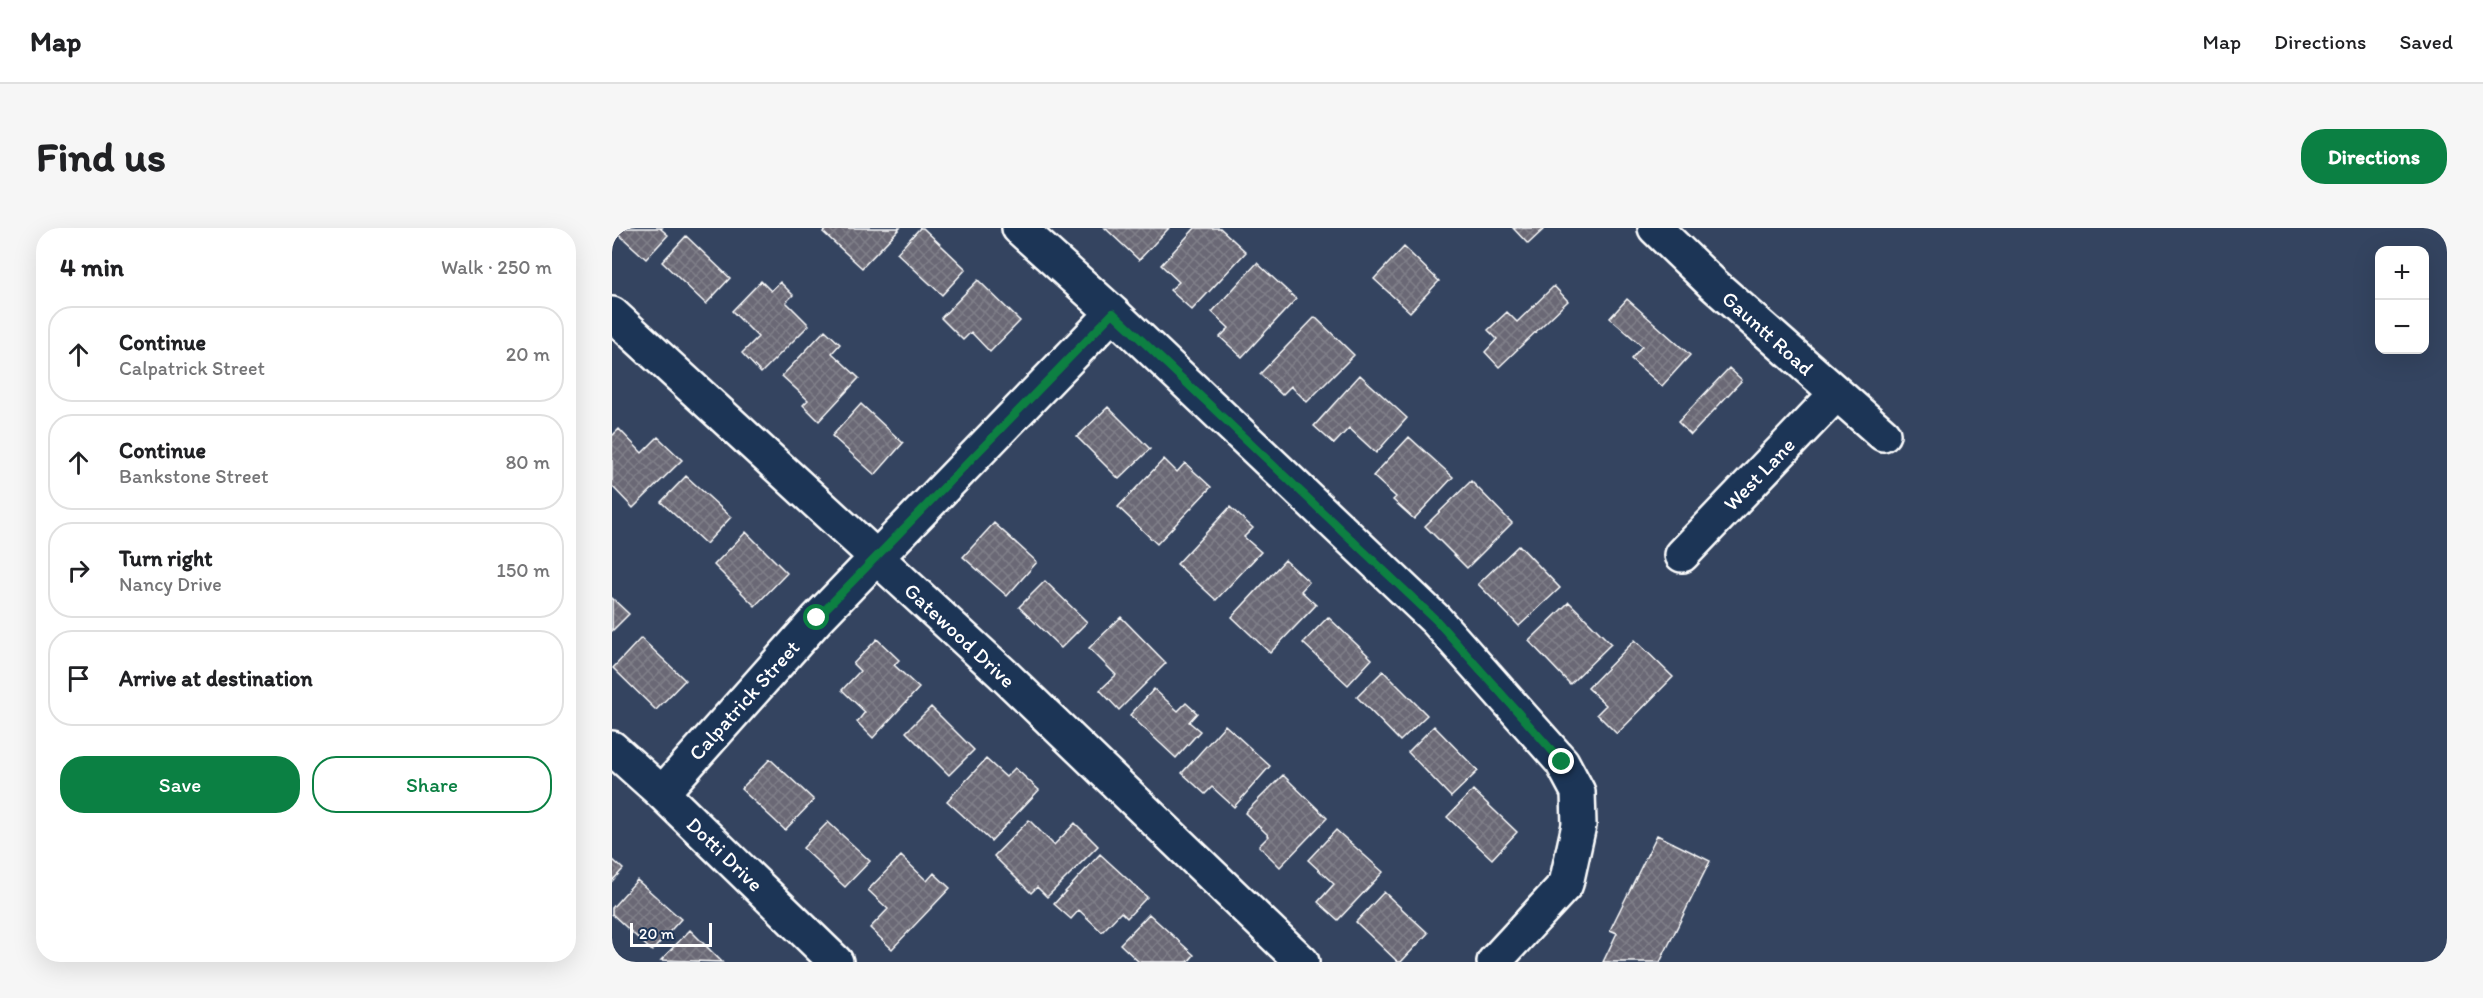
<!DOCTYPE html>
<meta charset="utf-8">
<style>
:root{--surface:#fff;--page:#f6f6f6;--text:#202124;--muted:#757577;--line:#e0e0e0;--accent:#0b8043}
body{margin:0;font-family:Itim,sans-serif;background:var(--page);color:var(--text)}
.controls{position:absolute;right:18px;top:18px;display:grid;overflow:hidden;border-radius:12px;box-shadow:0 6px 24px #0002}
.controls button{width:54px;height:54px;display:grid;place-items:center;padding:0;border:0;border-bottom:2px solid var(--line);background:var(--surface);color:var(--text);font:30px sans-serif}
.scale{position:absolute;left:18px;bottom:15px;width:82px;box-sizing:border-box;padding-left:6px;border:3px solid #fff;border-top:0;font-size:16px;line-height:21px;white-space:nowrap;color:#fff;-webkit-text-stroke:4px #1d3557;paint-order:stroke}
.stop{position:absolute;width:18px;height:18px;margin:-14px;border:4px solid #0b8043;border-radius:50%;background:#fff}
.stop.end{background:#0b8043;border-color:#fff;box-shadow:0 2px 6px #0008}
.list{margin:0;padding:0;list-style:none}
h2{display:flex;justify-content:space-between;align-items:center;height:78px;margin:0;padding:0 24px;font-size:26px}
h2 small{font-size:20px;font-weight:400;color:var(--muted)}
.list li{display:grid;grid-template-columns:39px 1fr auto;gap:18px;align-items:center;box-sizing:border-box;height:96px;margin:0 12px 12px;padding:0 12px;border:2px solid var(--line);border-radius:24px}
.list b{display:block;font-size:22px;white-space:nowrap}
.list p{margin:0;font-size:20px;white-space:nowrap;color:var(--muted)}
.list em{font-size:20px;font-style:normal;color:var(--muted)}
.actions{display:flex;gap:12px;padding:18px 24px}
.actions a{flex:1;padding:14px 0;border:2px solid var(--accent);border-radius:24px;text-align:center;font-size:21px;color:var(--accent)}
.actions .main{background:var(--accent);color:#fff}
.icon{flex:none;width:33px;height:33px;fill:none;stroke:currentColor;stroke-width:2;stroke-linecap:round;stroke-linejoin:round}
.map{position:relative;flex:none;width:1835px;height:734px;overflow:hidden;border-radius:24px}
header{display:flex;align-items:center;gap:36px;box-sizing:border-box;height:84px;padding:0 30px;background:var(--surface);border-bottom:2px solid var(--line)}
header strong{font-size:28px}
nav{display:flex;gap:33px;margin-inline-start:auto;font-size:21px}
.intro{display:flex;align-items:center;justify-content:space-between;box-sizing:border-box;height:144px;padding:0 36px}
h1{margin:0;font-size:42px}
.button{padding:15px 27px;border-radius:24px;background:var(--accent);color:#fff;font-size:21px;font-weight:700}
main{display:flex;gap:36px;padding:0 36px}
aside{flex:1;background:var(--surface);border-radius:24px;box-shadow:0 6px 24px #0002}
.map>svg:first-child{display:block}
</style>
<header>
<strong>Map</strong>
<nav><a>Map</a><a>Directions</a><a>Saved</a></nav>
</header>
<div class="intro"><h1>Find us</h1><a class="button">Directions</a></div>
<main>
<aside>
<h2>4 min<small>Walk · 250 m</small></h2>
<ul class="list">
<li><svg class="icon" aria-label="ahead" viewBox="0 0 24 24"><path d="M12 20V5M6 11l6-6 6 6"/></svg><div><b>Continue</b><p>Calpatrick Street</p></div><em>20 m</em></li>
<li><svg class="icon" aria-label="ahead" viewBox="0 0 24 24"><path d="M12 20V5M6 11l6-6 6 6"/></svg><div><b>Continue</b><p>Bankstone Street</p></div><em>80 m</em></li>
<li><svg class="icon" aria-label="right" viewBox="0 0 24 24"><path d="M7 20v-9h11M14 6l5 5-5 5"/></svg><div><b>Turn right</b><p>Nancy Drive</p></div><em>150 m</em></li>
<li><svg class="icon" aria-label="arrive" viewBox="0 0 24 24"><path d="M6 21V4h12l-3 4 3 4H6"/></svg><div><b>Arrive at destination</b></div></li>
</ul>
<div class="actions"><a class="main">Save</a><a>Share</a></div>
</aside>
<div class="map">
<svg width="1835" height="734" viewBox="0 0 1835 734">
<defs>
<pattern id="building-cross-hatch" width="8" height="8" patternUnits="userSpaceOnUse" patternTransform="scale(1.5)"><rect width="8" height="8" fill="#6a6874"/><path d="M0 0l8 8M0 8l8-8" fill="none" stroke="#807f89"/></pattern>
</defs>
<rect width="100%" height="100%" fill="#344460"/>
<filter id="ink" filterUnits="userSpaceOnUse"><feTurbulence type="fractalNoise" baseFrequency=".0167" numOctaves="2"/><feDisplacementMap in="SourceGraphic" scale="12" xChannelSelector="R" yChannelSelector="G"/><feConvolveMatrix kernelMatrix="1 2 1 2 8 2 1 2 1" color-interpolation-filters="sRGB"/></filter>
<g filter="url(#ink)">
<!-- building -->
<path fill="url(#building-cross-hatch)" stroke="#fff" stroke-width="1.5" d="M0,0h50l-1,1 7,6 -22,24z
M216,0h72l-38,40 -39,-36z
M308,0h3l43,41 -24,26 -45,-42z
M493,0h64l-30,32z
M583,0h25l26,24 -54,58 -22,-20 9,-8 -18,-17z
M901,0h32l-17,16z
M74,8l44,42 -24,26 -44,-42z
M792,19l35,34 -29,31 -36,-33z
M645,35l39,36 -54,58 -22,-20 9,-9 -17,-16z
M366,52l42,41 -30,31 -19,-20 -8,8 -22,-22z
M149,53l10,10 9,-9 13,13 -7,7 23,23 -48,48 -19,-20 16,-16 -26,-26z
M942,58l14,15 -69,66 -14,-15 12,-13 -9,-9 19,-18 10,10z
M1015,71l63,56 -28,31 -31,-27 11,-13 -32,-28z
M703,89l39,38 -47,47 -16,-16 -9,9 -22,-21z
M213,102l15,14 -8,9 27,25 -40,43 -16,-16 5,-5 -26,-24z
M1117,140l13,12 -51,55 -13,-13z
M748,147l47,43 -31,35 -27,-25 -15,16 -20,-18z
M249,176l42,39 -28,32 -43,-39z
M496,179l42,42 -31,30 -42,-42z
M7,201l23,24 16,-16 24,23 -49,48 -21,-22v-50z
M797,209l44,40 -39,42 -21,-19 3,-3 -23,-21z
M552,231l13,13 8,-9 26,24 -54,57 -39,-37z
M74,248l45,41 -25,27 -45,-42z
M859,253l41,42 -45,45 -42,-42z
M618,279l23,21 -9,9 17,15 -45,48 -39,-36z
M382,295l43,39 -30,34 -44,-39z
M134,304l41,41 -32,33 -41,-41z
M907,317l41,43 -41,38 -41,-42z
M673,332l24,22 -8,9 15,14 -46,48 -38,-36z
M433,353l42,41 -26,26 -42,-41z
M0,370l17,16 -17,17z
M957,374l42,42 -41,40 -41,-43z
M509,389l45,46 -47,47 -19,-20 16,-15 -27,-27z
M716,389l44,42 -24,26 -45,-42z
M29,410l44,42 -29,30 -43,-42z
M265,411l22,21 -5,5 25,23 -46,50 -16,-16 8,-10 -23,-22 18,-19 -7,-7z
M1023,412l38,37 -56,57 -20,-20 9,-9 -18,-17z
M771,443l44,44 -27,26 -43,-44z
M542,461l24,22 8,-8 11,10 -8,9 11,9 -24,27 -46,-43z
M319,479l43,43 -25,25 -43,-43z
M613,497l45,41 -36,41 -22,-20 -7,7 -23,-21z
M822,498l44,45 -27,26 -43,-45z
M158,531l44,41 -29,30 -44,-41z
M374,531l20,18 9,-9 24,22 -48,51 -44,-40z
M671,547l44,43 -47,49 -21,-21 10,-10 -24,-23z
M861,562l44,42 -25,27 -45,-42z
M417,592l25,25 21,-22 23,23 -51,51 -10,-10 -6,6 -37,-37z
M216,594l42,39 -25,26 -42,-39z
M724,602l47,42 -45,48 -20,-18 16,-18 -26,-24z
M1045,607l53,26 -50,101h-57l14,-29 -7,-3z
M488,626l47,43 -20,21 -6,-6 -19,20 -23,-22 -8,9 -17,-15z
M289,628l26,25 7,-8 16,15 -58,61 -22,-21 18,-19 -20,-19z
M0,631l11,10 -11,12z
M25,652l44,39 -29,32 -40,-37v-6z
M772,664l44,41 -27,29h-3l-42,-40z
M537,686l45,41 -6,7h-49l-19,-18z
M78,702l32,32 -61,-2z"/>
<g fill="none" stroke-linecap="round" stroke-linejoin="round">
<defs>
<path id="minor" d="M407,0l94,85 323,307 126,142 16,30 1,33 -13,59 -72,78
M1043,0l58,56 170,150
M0,86l390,359 300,289
M1070,327l154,-161
M0,520l50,45 174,169
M50,565l155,-174 296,-306"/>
</defs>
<!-- minor casing -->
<use href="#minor" stroke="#fff" stroke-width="38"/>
<!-- minor -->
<use href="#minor" stroke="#1d3557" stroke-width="33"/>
</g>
</g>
<g fill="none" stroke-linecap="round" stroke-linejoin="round" filter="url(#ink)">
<!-- route -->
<path stroke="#0b8043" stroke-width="8" d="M205,390l296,-305 323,307 126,142"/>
</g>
<g text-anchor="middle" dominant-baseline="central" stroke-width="4.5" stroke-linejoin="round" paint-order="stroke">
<!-- street labels -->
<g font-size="21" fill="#fff" stroke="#1d3557">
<text transform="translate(1156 105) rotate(42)">Gauntt Road</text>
<text transform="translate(1147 246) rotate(-46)">West Lane</text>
<text transform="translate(348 407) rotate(43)">Gatewood Drive</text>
<text transform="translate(132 472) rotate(-48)">Calpatrick Street</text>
<text transform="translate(113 626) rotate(44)">Dotti Drive</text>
</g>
</g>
</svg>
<div class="controls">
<button>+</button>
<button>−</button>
</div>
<div class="scale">20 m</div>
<div class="stop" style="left:205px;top:390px"></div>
<div class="stop end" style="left:950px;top:534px"></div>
</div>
</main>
